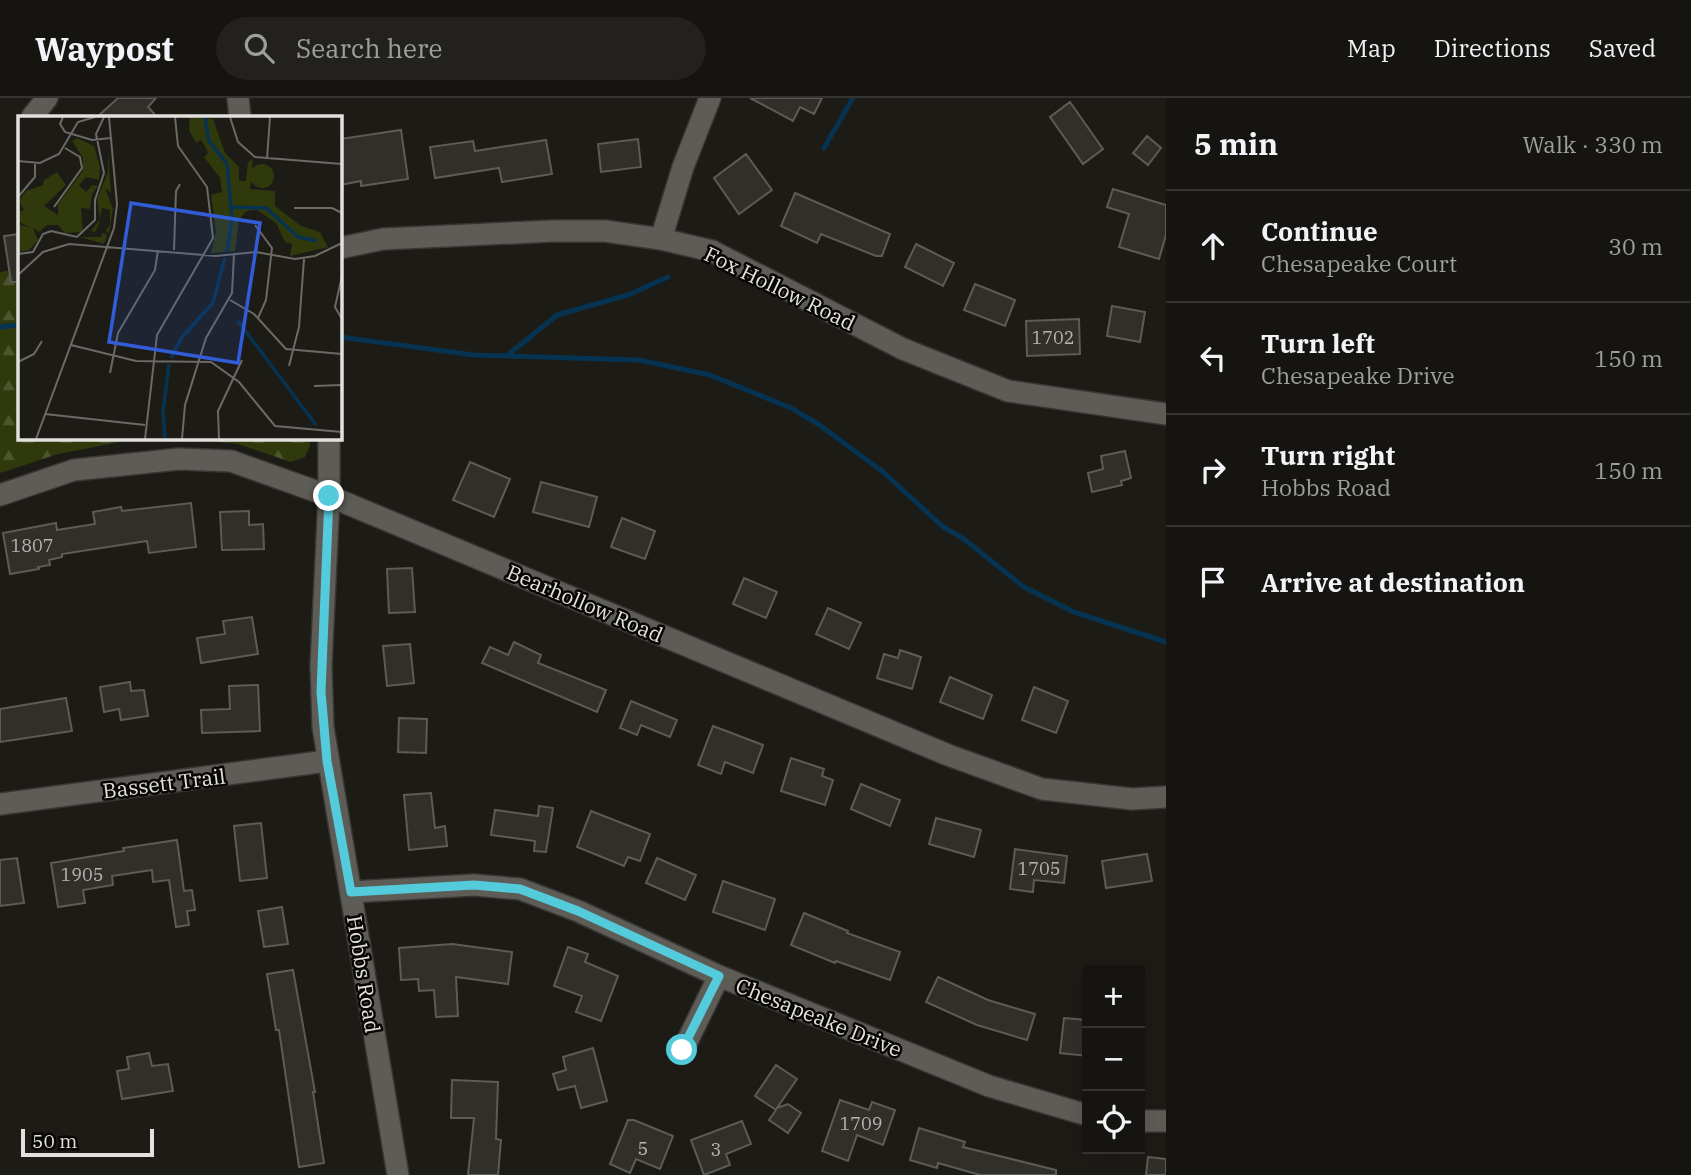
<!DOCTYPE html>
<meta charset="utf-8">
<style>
:root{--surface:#161410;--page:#23211e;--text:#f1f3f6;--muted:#9e9e9f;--line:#353330}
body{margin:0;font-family:"IBM Plex Serif",serif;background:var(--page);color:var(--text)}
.controls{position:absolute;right:21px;bottom:21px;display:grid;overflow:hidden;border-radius:0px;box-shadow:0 7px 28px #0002}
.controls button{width:63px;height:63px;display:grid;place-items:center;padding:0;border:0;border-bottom:2px solid var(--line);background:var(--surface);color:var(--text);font:35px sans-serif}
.scale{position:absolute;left:21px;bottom:18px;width:133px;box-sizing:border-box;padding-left:7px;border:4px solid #e2e1dd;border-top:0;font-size:19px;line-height:24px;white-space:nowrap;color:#e2e1dd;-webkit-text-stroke:5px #070605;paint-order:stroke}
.stop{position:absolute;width:21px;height:21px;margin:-16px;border:5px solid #53cbdb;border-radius:50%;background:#fff}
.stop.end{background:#53cbdb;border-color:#fff;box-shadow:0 2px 7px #0008}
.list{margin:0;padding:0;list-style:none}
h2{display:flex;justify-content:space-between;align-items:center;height:91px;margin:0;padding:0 28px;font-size:30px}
h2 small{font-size:23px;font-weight:400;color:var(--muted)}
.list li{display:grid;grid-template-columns:46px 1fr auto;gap:21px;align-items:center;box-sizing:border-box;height:112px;padding:0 28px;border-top:2px solid var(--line)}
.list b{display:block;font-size:26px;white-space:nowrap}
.list p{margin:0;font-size:23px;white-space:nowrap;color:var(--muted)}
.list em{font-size:23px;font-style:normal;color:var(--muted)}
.icon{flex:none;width:38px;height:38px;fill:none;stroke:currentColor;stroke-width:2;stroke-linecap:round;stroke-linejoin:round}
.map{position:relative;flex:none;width:1166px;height:1077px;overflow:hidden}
header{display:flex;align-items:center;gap:42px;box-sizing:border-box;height:98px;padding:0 35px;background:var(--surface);border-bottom:2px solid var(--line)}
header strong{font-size:33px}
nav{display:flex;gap:38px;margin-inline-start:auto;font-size:24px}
.search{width:490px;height:63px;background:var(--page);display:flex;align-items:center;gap:18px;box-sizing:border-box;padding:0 24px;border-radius:38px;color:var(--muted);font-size:26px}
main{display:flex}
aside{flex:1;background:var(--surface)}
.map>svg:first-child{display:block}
</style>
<header>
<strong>Waypost</strong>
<div class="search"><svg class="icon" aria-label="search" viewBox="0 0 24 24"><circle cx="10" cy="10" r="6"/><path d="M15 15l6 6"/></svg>Search here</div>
<nav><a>Map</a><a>Directions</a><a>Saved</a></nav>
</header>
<main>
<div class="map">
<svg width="1166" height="1077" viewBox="0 0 1166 1077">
<defs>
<pattern id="forest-firs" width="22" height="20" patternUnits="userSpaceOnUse" patternTransform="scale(1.75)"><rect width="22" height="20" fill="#2f390c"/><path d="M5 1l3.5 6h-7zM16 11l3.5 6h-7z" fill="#4d552f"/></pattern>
</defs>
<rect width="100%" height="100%" fill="#1d1b16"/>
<!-- forest -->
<path fill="url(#forest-firs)" d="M19,171v169h160l-54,3 -67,13 -58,19v-201z
M186,340h123l1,8 -5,11 -14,5 -53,-18z"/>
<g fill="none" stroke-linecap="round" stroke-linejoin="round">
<!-- stream -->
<path stroke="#063351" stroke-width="5" d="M824,50l29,-50
M0,229l19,-2
M340,239l134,18 165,5 71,15 81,33 27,16 64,47 60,55 22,13 60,48 50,25 92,30
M509,256l48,-39 71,-20 40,-18"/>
</g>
<!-- building -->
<path fill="#312f2a" stroke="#5d5b56" stroke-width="2" d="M118,0h38l-8,9 9,10h-60z
M750,0h72l-8,16 -14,-7 -7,14z
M1070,4l33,47 -20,15 -33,-47z
M401,32l7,49 -47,7v-5l-21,4v-46z
M1147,38l14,12 -13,17 -15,-12z
M638,41l3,28 -40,5 -3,-28z
M546,42l6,34 -50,8 -3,-14 -64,10 -5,-31 43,-6 2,10z
M746,56l26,36 -33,24 -25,-36z
M1113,91l53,16v30l-7,24 -40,-12 10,-33 -22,-7z
M795,95l95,41 -8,22h-6l-55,-22 -4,9 -36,-17z
M19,136v48h-8l-7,-46z
M916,146l38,19 -11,23 -38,-19z
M975,186l40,16 -10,26 -41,-16z
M1112,208l33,6 -5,30 -33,-6z
M1079,221l1,35 -53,2 -1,-35z
M1125,353l6,27 -10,3 1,4 -30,7 -4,-19 15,-4 -2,-13z
M470,364l40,17 -16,38 -41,-17z
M541,384l56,15 -8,30 -56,-15z
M191,405l5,44 -47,6 -2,-12 -85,13v3l-13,3 1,5 -12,2 1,2 -29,5 -7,-41 53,-10 1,7 38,-6 -2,-12 28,-5 1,4z
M249,413v14l14,-1 1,25 -42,1 -2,-38z
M622,420l33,13 -10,28 -34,-12z
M412,470l3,44 -26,1 -2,-44z
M744,480l33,14 -11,26 -33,-14z
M828,510l33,15 -12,26 -33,-15z
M252,519l6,37 -57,9 -4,-25 28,-4 -2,-13z
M514,544l27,13 -3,8 68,27 -9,22 -115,-49 8,-16 18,8z
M410,546l4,39 -27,3 -4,-40z
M900,552l21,7 -9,32 -35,-11 7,-24 14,4z
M950,579l42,18 -9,24 -43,-17z
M130,584l1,9 13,-1 4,26 -27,4 -2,-11 -15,3 -4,-25z
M258,587l2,46 -58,2 -1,-23 29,-1 -1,-23z
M1034,589l34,14 -12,32 -34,-13z
M66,600l6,33 -72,11v-33z
M631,603l46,19 -7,17 -29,-12 -4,10 -17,-7z
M399,620l28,1 -1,34 -28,-1z
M713,628l50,19 -10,28 -28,-11 -4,12 -23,-9z
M791,660l33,11 -2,7 11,4 -8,25 -44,-14z
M861,686l39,16 -10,26 -39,-17z
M431,695l4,35 10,-2 2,20 -38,4 -5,-55z
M539,708l14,2 -7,44 -12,-1 1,-10 -44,-6 4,-25 43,6z
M591,713l59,23 -10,27 -12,-4 -4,9 -47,-19z
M936,720l45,12 -7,27 -45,-13z
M261,725l6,55 -27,3 -6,-55z
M177,742l7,51 8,-1 3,20 -8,1 2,14 -13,2 -7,-47 -16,2 -1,-12 -40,6 1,9 -30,5 2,13 -27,4 -7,-44 73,-12 -1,-3z
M1015,751l52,7 -3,27 -30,-3 -1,12 -23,-3z
M1147,756l5,27 -46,7 -4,-27z
M17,760l7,45 -24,3v-46z
M657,760l39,17 -11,25 -39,-17z
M723,783l52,18 -10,31 -52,-18z
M282,809l6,37 -24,3 -6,-36z
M804,815l44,18 -1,2 53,19 -10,28 -54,-19 -1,2 -44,-18z
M452,846l60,8 -4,32 -52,-7 2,39 -22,1 -2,-27 -15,1 -1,-12 -17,1 -2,-32z
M568,849l20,7 -3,8 33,14 -17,45 -25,-9 6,-16 -28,-10z
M293,872l22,122h-2l11,71 -25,4 -20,-137h-3l-9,-56z
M938,879l50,23 47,14 -8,26 -50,-15 -51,-23z
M1064,920l23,2v36l-27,-3z
M593,950l14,53 -26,7 -6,-22 -17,4 -5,-16 13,-4 -3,-13z
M149,955l3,13 16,-2 5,27 -51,8 -5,-28 12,-2 -2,-12z
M776,967l21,14 -20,29 11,-4 13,9 -13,20 -19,-13 7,-10 -21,-14z
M452,982l46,2 -2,57 5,1 -3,35h-30l6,-57h-23z
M840,1002l29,10 3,-8 23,8 -12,35 -26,-10 -9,26 -26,-10z
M628,1022h6l39,16 -13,33 -24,-10 -6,14 -20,-9z
M742,1023l9,23 -25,10 4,11 -26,10 -13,-35z
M919,1030l46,14 -2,5 93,23v5h-76l-42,-12 -1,5 -27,-8z
M1148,1059l18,2v16h-20z"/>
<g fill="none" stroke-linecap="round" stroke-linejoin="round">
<defs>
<path id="minor" d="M238,0l2,19
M32,19l15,-19
M661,141l22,-72 27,-69
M340,150l43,-9 170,-8h52l56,8 51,12 191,98 105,42 158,23
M329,340v58l-8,170 2,61 75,448
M0,397l74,-25 105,-11 52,2 98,35 619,259 94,34 90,10 34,-2
M0,706l327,-43
M351,794l123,-7 46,4 58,22 141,65 270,110 98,29
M683,952l36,-74
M1140,1023h26"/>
</defs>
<!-- minor casing -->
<use href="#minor" stroke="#373633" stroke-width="24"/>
<!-- minor -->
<use href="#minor" stroke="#5e5c56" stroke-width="21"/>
</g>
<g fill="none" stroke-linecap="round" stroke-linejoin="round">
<!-- route -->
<path stroke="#53cbdb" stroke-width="9" d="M329,398l-8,196 6,69 24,131 123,-7 46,4 58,22 141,65 -37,74"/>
</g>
<g text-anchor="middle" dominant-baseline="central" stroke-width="5" stroke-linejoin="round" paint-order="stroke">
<!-- number labels -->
<g font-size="18" fill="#b6b4b0">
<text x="1053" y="239">1702</text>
<text x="32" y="447">1807</text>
<text x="1039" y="770">1705</text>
<text x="82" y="776">1905</text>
<text x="861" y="1025">1709</text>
<text x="643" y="1050">5</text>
<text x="716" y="1051">3</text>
</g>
<!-- street labels -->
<g font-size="21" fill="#e2e1dd" stroke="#070605">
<text transform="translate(780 190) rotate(26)">Fox Hollow Road</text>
<text transform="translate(585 505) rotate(23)">Bearhollow Road</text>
<text transform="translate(164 685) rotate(-7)">Bassett Trail</text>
<text transform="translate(364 876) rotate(81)">Hobbs Road</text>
<text transform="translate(819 919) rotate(22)">Chesapeake Drive</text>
</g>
</g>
<!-- overview -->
<g transform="translate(18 18)">
<rect width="324" height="324" fill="#1d1b16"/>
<path d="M172,1l23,2 12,34 14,14v14h7l2,-19 5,-3 -3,30 25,2v15l26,20 19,6 8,15 -38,9 2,-12 -7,-2 -9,-19 -19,-13 -10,1 -8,8 -4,32 -24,2 5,-21 -5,-37 11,-3 -2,-14 -16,-21 4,-4 -3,-7 -4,-6 -5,3 -7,-13zM59,22l17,8 6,21 -1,13 -13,-3 -7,8 7,7 6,-7 6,1 -6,8 -2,15 -9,-1 2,24 -18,1 -7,-8h-11l-8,7 -6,-4 5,12 -9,10 -11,2v-28l13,4 -13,-7v-9l6,-2 -5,-9 7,-10 17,-6 1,-5 13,-8 9,13 -22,21 14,9v-11l24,-32 1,-14 -11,-17zM90,36l3,41 -6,-5 8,21 -4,25 -3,-4 -2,3 3,2 -3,9 -24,-7h20l10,-12v-15l-8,-2 -3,16 -4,8 -4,-1 9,-12 -3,-20 11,-27z" fill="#2f390c"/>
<path d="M232 60a12 12 0 1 1 24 0a12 12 0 1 1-24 0Z" fill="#2f390c"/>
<path fill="none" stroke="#063351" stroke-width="3.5" d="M187,1l4,24 18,23 5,55 -5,33M214,91l34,1 32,29 19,4M220,205l78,104M153,242l11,-21 31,-34 12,-45M147,323l-2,-28 6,-47"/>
<path fill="none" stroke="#6c6a66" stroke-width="2" d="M45,1l-3,7 5,8 27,8 19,-2M212,1l8,25 17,15 87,7M249,43l3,-42M0,45l22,2 19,-9 19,-32 17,-5M0,81l17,-20v-13M36,91l28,-39 -2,-11 -15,-9M276,92h38l10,5M237,109l17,23 -6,52 -8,18M33,115l26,6 18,-17v-20l9,-27 -8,-39 8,-17M156,134l2,-59 4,-7M0,138l15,-2 10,-18 8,-3M0,159l25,-23 26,-8 147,12 40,-4 39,7 20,-3 27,-13M324,160l-7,31 7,12M212,184l24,14 32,35 56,5M53,229l65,16 75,1 28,20 36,44 67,6M0,246l16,-8 8,-13M271,250l10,-39 5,-68M92,257l8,-40 37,-63 3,-20M296,270l28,-1M27,298l100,11M18,323l78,-211 3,-24 -8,-87M127,323l12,-104 56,-97 -6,-51 -29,-41 -3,-29M164,323l3,-34 21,-67 26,-45 2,-39M201,323l-1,-28 24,-51"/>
<path fill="#315dd8" fill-opacity="0.15" stroke="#315dd8" stroke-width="3.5" d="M113,87l129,20 -22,140 -129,-21z"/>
<rect width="324" height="324" fill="none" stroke="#e2e1dd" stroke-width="3.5"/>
</g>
</svg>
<div class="controls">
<button>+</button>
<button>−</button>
<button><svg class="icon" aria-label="locate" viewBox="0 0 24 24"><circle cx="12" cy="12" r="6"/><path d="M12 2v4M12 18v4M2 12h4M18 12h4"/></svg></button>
</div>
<div class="scale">50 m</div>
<div class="stop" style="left:682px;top:952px"></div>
<div class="stop end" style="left:329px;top:398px"></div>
</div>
<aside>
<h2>5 min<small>Walk · 330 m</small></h2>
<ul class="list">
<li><svg class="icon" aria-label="ahead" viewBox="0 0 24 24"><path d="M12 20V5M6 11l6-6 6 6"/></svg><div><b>Continue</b><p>Chesapeake Court</p></div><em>30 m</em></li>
<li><svg class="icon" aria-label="left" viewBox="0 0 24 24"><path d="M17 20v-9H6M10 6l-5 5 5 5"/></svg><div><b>Turn left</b><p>Chesapeake Drive</p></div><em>150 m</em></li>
<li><svg class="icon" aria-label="right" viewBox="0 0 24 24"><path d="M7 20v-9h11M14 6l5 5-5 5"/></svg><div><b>Turn right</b><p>Hobbs Road</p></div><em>150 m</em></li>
<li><svg class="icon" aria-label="arrive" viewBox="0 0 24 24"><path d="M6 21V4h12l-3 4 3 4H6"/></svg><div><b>Arrive at destination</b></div></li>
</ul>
</aside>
</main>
